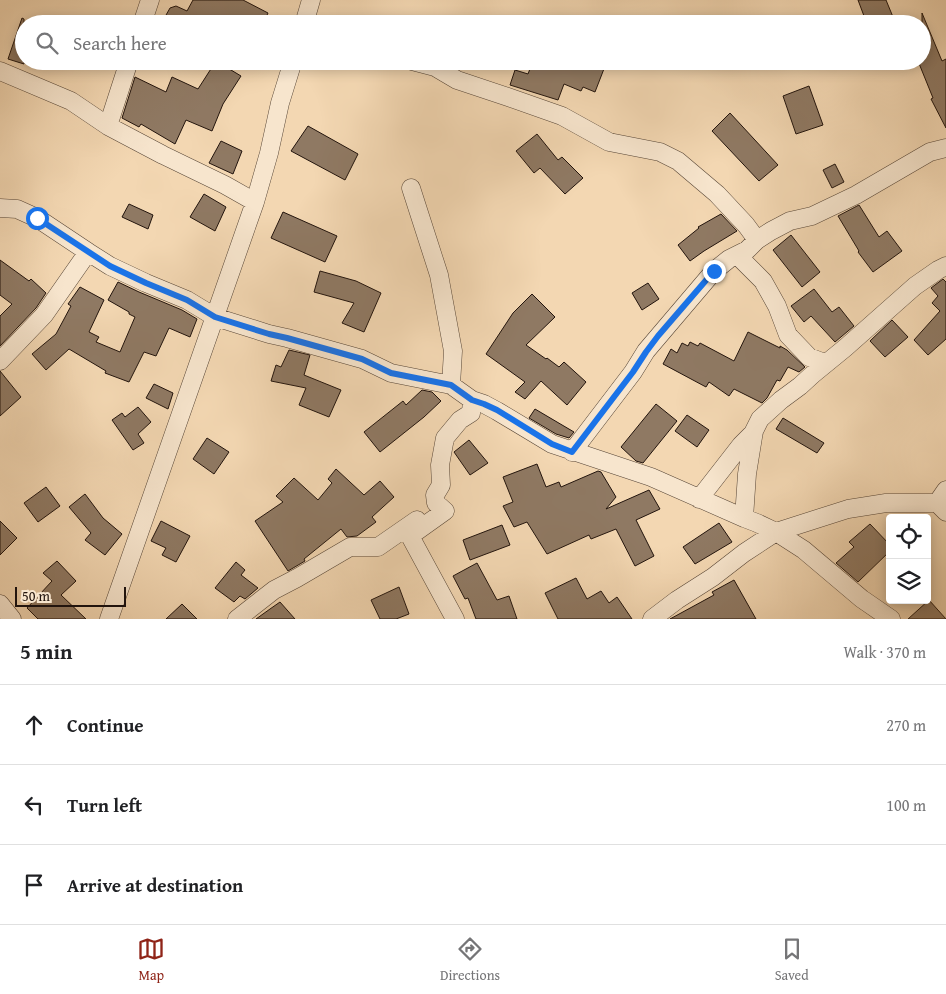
<!DOCTYPE html>
<meta charset="utf-8">
<style>
:root{--surface:#fff;--page:#f2f2f2;--text:#202124;--muted:#757577;--line:#e0e0e0;--accent:#8f2418}
body{margin:0;font-family:"Gentium Book Plus",serif;background:var(--page);color:var(--text)}
.controls{position:absolute;right:15px;bottom:15px;display:grid;overflow:hidden;border-radius:5px;box-shadow:0 2px 12px #0003}
.controls button{width:45px;height:45px;display:grid;place-items:center;padding:0;border:0;border-bottom:1px solid var(--line);background:var(--surface);color:var(--text);font:25px sans-serif}
.scale{position:absolute;left:15px;bottom:12px;width:111px;box-sizing:border-box;padding-left:5px;border:2px solid #22140d;border-top:0;font-size:14px;line-height:18px;white-space:nowrap;color:#22140d;-webkit-text-stroke:4px #f7e5cd;paint-order:stroke}
.stop{position:absolute;width:15px;height:15px;margin:-11px;border:4px solid #1a73e8;border-radius:50%;background:#fff}
.stop.end{background:#1a73e8;border-color:#fff;box-shadow:0 1px 5px #0008}
.list{margin:0;padding:0;list-style:none}
h2{display:flex;justify-content:space-between;align-items:center;height:65px;margin:0;padding:0 20px;font-size:21px}
h2 small{font-size:16px;font-weight:400;color:var(--muted)}
.list li{display:grid;grid-template-columns:32px 1fr auto;gap:15px;align-items:center;box-sizing:border-box;height:80px;padding:0 20px;border-top:1px solid var(--line)}
.list b{display:block;font-size:19px;white-space:nowrap}
.list em{font-size:16px;font-style:normal;color:var(--muted)}
.icon{flex:none;width:28px;height:28px;fill:none;stroke:currentColor;stroke-width:2;stroke-linecap:round;stroke-linejoin:round}
.map{position:relative;flex:none;width:946px;height:619px;overflow:hidden}
.search{position:absolute;background:var(--surface);box-shadow:0 2px 12px #0003;left:15px;right:15px;top:15px;height:55px;display:flex;align-items:center;gap:12px;box-sizing:border-box;padding:0 18px;border-radius:28px;color:var(--muted);font-size:19px}
.sheet{height:305px;background:var(--surface)}
nav{display:flex;justify-content:space-around;align-items:center;box-sizing:border-box;height:70px;border-top:1px solid var(--line);background:var(--surface);font-size:14px;color:var(--muted)}
nav a{display:grid;justify-items:center;gap:2px}
nav .on{color:var(--accent)}
.map>svg:first-child{display:block}
</style>
<div class="map">
<svg width="946" height="619" viewBox="0 0 946 619">
<rect width="100%" height="100%" fill="#f3d7b2"/>
<filter id="stains"><feTurbulence type="fractalNoise" baseFrequency=".004" numOctaves="4"/><feColorMatrix values="0 0 0 0 .2 0 0 0 0 .09 0 0 0 0 .02 0 0 0 .5 -.17"/></filter>
<radialGradient id="worn" r=".72"><stop offset=".6" stop-color="#630" stop-opacity="0"/><stop offset="1" stop-color="#630" stop-opacity=".3"/></radialGradient>
<!-- building -->
<path fill="#8f7963" stroke="#22140d" d="M193,0h50l25,13 -5,11h-35l-13,-7 -3,6 1,1h-52l9,-16 6,-2 11,5z
M858,0h28l7,17 -17,7h-9z
M922,13l20,48 4,-2v69l-15,-29 2,-1 -15,-37h4z
M22,18l2,1v45l-16,-5z
M216,61l25,15 -18,28 -11,27 -26,-11 -11,24 -34,-20 -2,3 -17,-9 13,-41 31,15 6,-15 26,12z
M533,61h74l-12,31 -12,-5 -2,4 -17,-7 -6,16 -48,-15 5,-15 13,4z
M809,86l14,39 -27,9 -13,-38z
M730,113l48,52 -19,16 -47,-50z
M308,126l50,28 -13,26 -54,-29z
M537,134l21,26 4,-3 21,21 -18,16 -25,-26 -6,5 -18,-22z
M221,141l21,10 -9,23 -24,-11z
M835,164l9,18 -12,6 -9,-18z
M204,194l22,13 -11,24 -25,-14z
M129,204l24,11 -5,14 -26,-12z
M859,205l20,32 8,-6 15,20 -29,21 -15,-20 1,-1 -21,-35z
M283,212l54,24 -12,26 -54,-24z
M721,214l16,17 -33,20 -14,10 -12,-16 21,-17 -1,-1z
M791,235l29,37 -18,15 -29,-37z
M0,260l29,21 2,-2 15,14 -10,15 -36,38v-30l12,-12 -12,-9z
M320,271l36,10 25,12 -17,39 -22,-9 12,-20 -40,-11z
M943,279l3,3v57l-18,16 -14,-15 26,-29 -8,-8 6,-7 -7,-8z
M118,282l21,10 43,18 15,9 -7,18 -21,-9 -13,28 -12,-4 -15,30 -24,-9 1,-2 -37,-22 -23,21 -14,-16 24,-20 15,-28 -3,-2 12,-17 24,13 -15,32 10,5 -3,5 24,10 15,-35 -6,-3v-2l-21,-12z
M648,283l11,16 -17,11 -10,-17z
M814,289l18,23 7,-5 15,19 -19,16 -24,-26 -7,6 -13,-16z
M532,294l23,23 -29,28 20,14 1,-1 12,9 5,-5 22,20 -19,23 -26,-24 -16,18 -10,-7 10,-10 -39,-28 27,-41z
M892,320l16,17 -23,20 -15,-16z
M748,332l32,16v-2l7,4 18,17 -6,5 -11,-5 -8,14 -3,-1 -10,18 -5,5 -28,-14 -5,7 -20,-14 -3,5 -43,-23 8,-15 6,4 5,-10 6,3 2,-4 8,4 2,-3 34,18z
M289,350l21,5 -6,20 37,15 -12,27 -30,-12 7,-17 -35,-7 5,-16 5,2z
M0,371l21,26 -21,19z
M154,384l19,9 -5,16 -22,-11z
M422,390l10,2 9,9 -17,16 -44,35 -16,-20 39,-31 3,4z
M656,404l21,17 -34,42 -7,-2 -15,-14z
M138,407l13,15 -13,12 6,9 -11,7 -21,-30 10,-7 3,4z
M535,409l22,13 17,10 -5,6 -13,-4 -27,-16z
M687,415l22,15 -12,17 -22,-16z
M783,418l41,25 -7,10 -41,-24z
M207,438l22,14 -15,22 -21,-15z
M469,440l19,23 -18,12 -16,-23z
M537,464l9,23 13,-5 2,5 37,-16 3,1 15,25 -10,12 43,-19 11,19 -24,11 18,36 -19,10 -19,-37 -25,10 -2,-4 -42,19 -20,-32 -13,5 -11,-21 10,-4 -10,-25z
M336,469l28,26 16,-14 14,16 -22,20 4,5 -19,14 -10,1 -6,-8 -37,30 1,2 -17,10 -33,-50 28,-19 -7,-6 18,-18 24,22 14,-17 -4,-4z
M46,487l14,19 -22,16 -14,-19z
M85,494l18,24 19,16 -17,21 -20,-15 6,-7 -22,-26z
M0,521l17,17 -17,17z
M161,521l29,15 -14,26 -14,-7 4,-7 -15,-7z
M719,523l13,19 -37,22 -12,-17z
M870,524l20,21v6l-32,31 -22,-19 18,-16 -5,-5z
M502,525l8,20 -40,15 -7,-20z
M57,561l19,20 -15,14 25,24h-48l-11,-11 25,-27 -9,-8z
M236,562l9,8 -4,5 17,13 -13,11 -5,-3 -6,6 -19,-14z
M477,563l20,37 12,-4 8,23h-41l-8,-21 -3,1 -12,-23z
M576,578l11,21 14,-8 8,12 8,-6 15,22h-74l-13,-26z
M734,580l22,39h-86l44,-24 -2,-3z
M399,587l10,27 -13,5h-16l-9,-19z
M929,600l17,19h-38z
M280,602l15,17h-39l14,-10z
M182,604l15,15h-31z"/>
<g fill="none" stroke-linecap="round" stroke-linejoin="round">
<defs>
<path id="minor" d="M142,24l8,-24
M304,24l7,-24
M412,61l23,6 22,13 51,17 54,19 47,26 51,10 18,9 39,33 29,31 11,15
M0,71l71,30 37,25 55,29 62,30 30,17
M108,126l21,-65
M411,188l28,87 14,76 -2,34 21,15 12,4 13,7 55,33 99,33 93,41 13,5 19,9 28,18 58,49 29,20
M0,208l17,1 20,9 51,34
M737,255l26,26 14,25 11,29 21,22 13,5h6
M0,361l44,-46 44,-63 22,14 36,17 41,17 28,17 54,17 18,4 75,21 29,14 60,12
M572,452l61,-80 13,-21 68,-80 15,-12 18,-9 10,-10 14,-9 19,-10 22,-5 44,-21 74,-43 16,-4
M946,490l-9,13 9,9
M699,499l42,-54 13,-13
M744,518l3,-44 7,-43 6,-12 21,-19 19,-14 12,-11 33,-27 70,-62 23,-16 8,-4
M0,604l12,15
M109,619l146,-417 14,-49 11,-50 13,-42
M237,619l37,-29 23,-12 53,-31h28l39,-27
M455,619l-45,-83 35,-25 -9,-8 -1,-8 6,-10 -1,-20 5,-27 15,-18 11,-7 1,-13
M652,619l25,-19 36,-23 31,-24 32,-21 72,-23 38,-6h51"/>
</defs>
<!-- minor casing -->
<use href="#minor" stroke="#564536" stroke-width="19"/>
<!-- minor -->
<use href="#minor" stroke="#f7e5cd" stroke-width="18"/>
</g>
<g fill="none" stroke-linecap="round" stroke-linejoin="round">
<!-- route -->
<path stroke="#1a73e8" stroke-width="6" d="M37,218l73,48 36,17 41,17 28,17 54,17 18,4 75,21 29,14 60,12 21,15 12,4 13,6 55,34 20,8 61,-80 13,-20 12,-16 56,-65"/>
</g>
<rect width="100%" height="100%" filter="url(#stains)"/>
<rect width="100%" height="100%" fill="url(#worn)"/>
</svg>
<div class="controls">
<button><svg class="icon" aria-label="locate" viewBox="0 0 24 24"><circle cx="12" cy="12" r="6"/><path d="M12 2v4M12 18v4M2 12h4M18 12h4"/></svg></button>
<button><svg class="icon" aria-label="layers" viewBox="0 0 24 24"><path d="M12 4l9 5-9 5-9-5zM3 14l9 5 9-5"/></svg></button>
</div>
<div class="scale">50 m</div>
<div class="stop" style="left:37px;top:218px"></div>
<div class="stop end" style="left:714px;top:271px"></div>
<div class="search"><svg class="icon" aria-label="search" viewBox="0 0 24 24"><circle cx="10" cy="10" r="6"/><path d="M15 15l6 6"/></svg>Search here</div>
</div>
<section class="sheet">
<h2>5 min<small>Walk · 370 m</small></h2>
<ul class="list">
<li><svg class="icon" aria-label="ahead" viewBox="0 0 24 24"><path d="M12 20V5M6 11l6-6 6 6"/></svg><div><b>Continue</b></div><em>270 m</em></li>
<li><svg class="icon" aria-label="left" viewBox="0 0 24 24"><path d="M17 20v-9H6M10 6l-5 5 5 5"/></svg><div><b>Turn left</b></div><em>100 m</em></li>
<li><svg class="icon" aria-label="arrive" viewBox="0 0 24 24"><path d="M6 21V4h12l-3 4 3 4H6"/></svg><div><b>Arrive at destination</b></div></li>
</ul>
</section>
<nav>
<a class="on"><svg class="icon" aria-label="map" viewBox="0 0 24 24"><path d="M3 6l6-2 6 2 6-2v14l-6 2-6-2-6 2zM9 4v14M15 6v14"/></svg>Map</a>
<a><svg class="icon" aria-label="directions" viewBox="0 0 24 24"><path d="M12 3l9 9-9 9-9-9zM9 14v-3h6M13 9l2 2-2 2"/></svg>Directions</a>
<a><svg class="icon" aria-label="saved" viewBox="0 0 24 24"><path d="M7 4h10v16l-5-4-5 4z"/></svg>Saved</a>
</nav>
